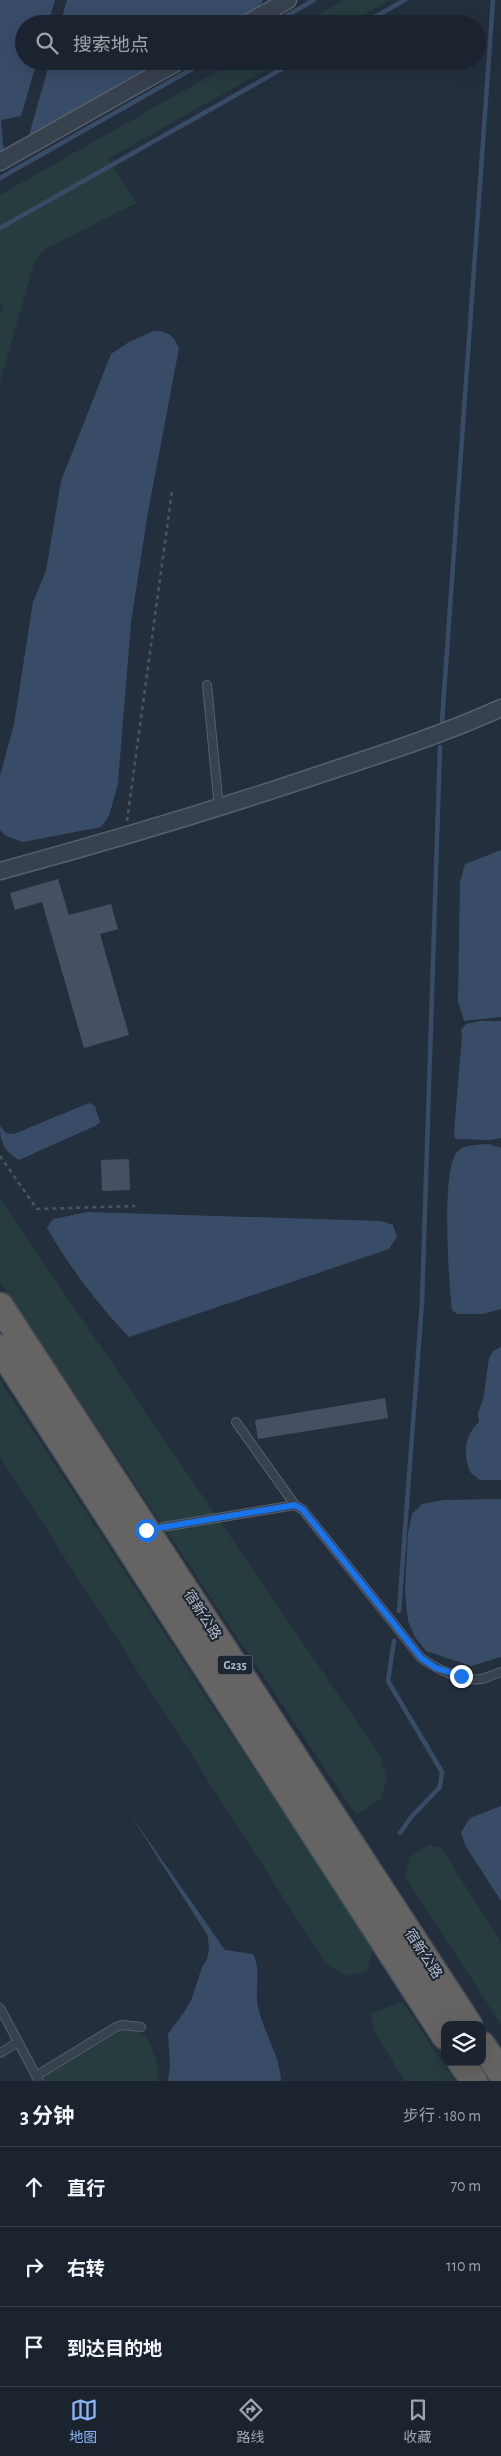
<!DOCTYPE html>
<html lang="zh">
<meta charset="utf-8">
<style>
:root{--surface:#1b232e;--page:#282f3a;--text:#f1f3f6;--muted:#a0a4aa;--line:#39404a;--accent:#8ab4f8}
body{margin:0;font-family:"Alegreya Sans","Noto Sans SC",sans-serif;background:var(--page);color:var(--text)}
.controls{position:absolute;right:15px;bottom:15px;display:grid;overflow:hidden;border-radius:10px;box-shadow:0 5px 20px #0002}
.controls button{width:45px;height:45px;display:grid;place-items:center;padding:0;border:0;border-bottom:1px solid var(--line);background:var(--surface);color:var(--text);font:25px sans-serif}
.stop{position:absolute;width:15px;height:15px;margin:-11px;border:4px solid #1a73e8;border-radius:50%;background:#fff}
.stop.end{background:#1a73e8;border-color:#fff;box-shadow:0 1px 5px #0008}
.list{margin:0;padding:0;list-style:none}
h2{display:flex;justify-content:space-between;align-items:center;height:65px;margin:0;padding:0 20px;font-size:21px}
h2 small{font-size:16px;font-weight:400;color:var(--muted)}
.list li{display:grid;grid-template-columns:32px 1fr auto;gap:15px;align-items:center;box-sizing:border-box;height:80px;padding:0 20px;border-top:1px solid var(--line)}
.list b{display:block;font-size:19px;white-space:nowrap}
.list em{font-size:16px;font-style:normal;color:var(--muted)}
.icon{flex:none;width:28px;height:28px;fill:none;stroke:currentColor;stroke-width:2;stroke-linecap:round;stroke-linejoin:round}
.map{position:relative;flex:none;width:501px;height:2081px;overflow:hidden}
.search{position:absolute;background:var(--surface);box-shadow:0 5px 20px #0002;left:15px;right:15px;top:15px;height:55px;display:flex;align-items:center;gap:12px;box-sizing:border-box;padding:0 18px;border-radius:28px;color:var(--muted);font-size:19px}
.sheet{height:305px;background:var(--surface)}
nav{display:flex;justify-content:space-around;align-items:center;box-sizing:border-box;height:70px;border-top:1px solid var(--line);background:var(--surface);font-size:14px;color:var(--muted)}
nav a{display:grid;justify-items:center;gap:2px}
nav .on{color:var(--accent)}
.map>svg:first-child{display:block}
</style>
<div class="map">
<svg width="501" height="2081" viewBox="0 0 501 2081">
<rect width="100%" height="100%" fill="#242f3e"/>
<!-- green -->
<path fill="#263c3f" d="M344,0h46l-42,24h-46z
M236,61h45l-173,98 28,44 -91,46 -10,11 -35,122v-69l3,-9 -3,-2v-107z
M0,1199l380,557 7,23 -6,20 -25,16 -356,-533z
M0,1380l197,303 176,264 -6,25 -20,4 -21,-12 -326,-507z
M429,1845l12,3 60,94v82l-96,-147 5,-20z
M403,2002l52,79h-50l-31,-50 -3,-18z
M130,2028c24,7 26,31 29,53h-115l-1,-3 79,-48z"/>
<!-- water -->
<path fill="#394c67" d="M0,0h55l-7,24h-24v37h13l-16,55 -20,4 3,33 -4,3z
M67,0h196l-6,11 -19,13h-178z
M50,61h122l-144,78z
M153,331c14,0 20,3 26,17l-31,164 -17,110 -13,161 -9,33 -8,11 -78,15 -17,-6 -6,-6v-54l14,-52 19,-122 13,-31 15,-90 50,-127 18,-12z
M501,850v167l-37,4 -6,-20 2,-119 5,-18z
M480,1021h21v117l-11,2 -32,-1 -3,-1 -1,-6 8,-96 -1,-6 5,-6z
M89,1103l6,3 5,16 -5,4 -76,34c-15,-9 -19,-18 -19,-34l6,7 8,1z
M489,1144l12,4v161l-18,5h-26l-5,-4c-3,-25 -12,-147 7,-160 8,-6 21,-5 30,-6z
M88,1212l293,9 12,4 4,12 -8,12 -260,88c-33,-35 -58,-68 -82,-109l6,-9z
M501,1347v133h-21l-10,-8c-7,-19 -6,-36 9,-50l-1,-9 5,-13 6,-42 4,-7z
M501,1499v158l-30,9 -45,-15 -11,-14 -7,-16 -3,-29 3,-59 4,-19 10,-10 22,-4z
M501,1806v95l-36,-56 -4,-13 9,-14z
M130,1814l95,136 28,4c9,17 1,35 5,53 5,25 22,48 23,74h-113l2,-15 -2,-32 17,-23 7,-13 10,-31 5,-7 2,-10 -1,-14z"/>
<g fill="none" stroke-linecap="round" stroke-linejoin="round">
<!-- stream -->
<path stroke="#394c67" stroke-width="4.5" d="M272,24l42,-24
M362,24l43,-24
M0,178l206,-117
M0,228l296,-167
M442,721l51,-721
M399,1611l23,-309 18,-555
M394,1641l-6,40 54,91 -2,15 -28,29 -12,17"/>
</g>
<!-- building -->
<path fill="#455162" d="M58,879l11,36 42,-11 7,25 -18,5 29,101 -45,13 -42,-146 -27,8 -5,-17z
M129,1159l1,31 -28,1 -1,-31z
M385,1398l3,20 -130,21 -3,-19z"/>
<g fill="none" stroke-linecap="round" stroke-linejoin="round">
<defs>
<path id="service" d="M207,685l12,123
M236,1422l59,83 8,5 118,148c16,11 41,24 61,21 6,-2 13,-5 19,-7
M151,1529l144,-24
M0,2008l39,73
M0,2053l18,-11
M36,2076l80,-49 6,-2 19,2"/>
<path id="minor" d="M246,24l42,-24
M0,162l179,-101
M0,871c111,-30 221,-63 330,-100 58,-19 116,-38 171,-63"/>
<path id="trunk" d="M0,1306l469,719
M0,1348l445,688
M482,2045l19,28
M461,2062l13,19"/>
</defs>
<!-- service casing -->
<use href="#service" stroke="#565f6c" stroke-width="10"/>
<!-- minor casing -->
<use href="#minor" stroke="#565f6c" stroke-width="19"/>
<!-- trunk casing -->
<use href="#trunk" stroke="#434c59" stroke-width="29"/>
<!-- path -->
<path stroke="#44595c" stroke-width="2.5" stroke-dasharray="4 4" stroke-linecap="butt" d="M127,821l45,-330
M0,1156l37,53 98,-3"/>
<!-- service -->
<use href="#service" stroke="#38414e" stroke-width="8"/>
<!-- minor -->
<use href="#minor" stroke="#38414e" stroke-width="16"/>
<!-- trunk -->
<use href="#trunk" stroke="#656462" stroke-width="26"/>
</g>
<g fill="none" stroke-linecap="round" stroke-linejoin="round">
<!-- route -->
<path stroke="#1a73e8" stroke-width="6" d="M146,1530l149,-25 8,5 118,148 15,10 25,8"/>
</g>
<g text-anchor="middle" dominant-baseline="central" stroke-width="4" stroke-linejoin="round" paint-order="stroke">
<!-- shield labels -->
<rect fill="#1d2633" stroke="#878f9c" stroke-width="1" x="217.5" y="1655.5" width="35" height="19" rx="4"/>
<g font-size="12" font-weight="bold" fill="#b4bcc9">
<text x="235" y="1665">G235</text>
</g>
<!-- street labels -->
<g font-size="14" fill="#b4bcc9" stroke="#1d2633">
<text transform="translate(202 1615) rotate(57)">宿新公路</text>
<text transform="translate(423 1954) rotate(57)">宿新公路</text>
</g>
</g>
</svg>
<div class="controls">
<button><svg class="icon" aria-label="layers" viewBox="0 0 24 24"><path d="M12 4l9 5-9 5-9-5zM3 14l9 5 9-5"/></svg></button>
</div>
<div class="stop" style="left:146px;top:1530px"></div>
<div class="stop end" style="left:461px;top:1676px"></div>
<div class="search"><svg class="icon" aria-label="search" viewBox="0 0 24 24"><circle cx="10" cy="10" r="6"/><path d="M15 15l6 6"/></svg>搜索地点</div>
</div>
<section class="sheet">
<h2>3 分钟<small>步行 · 180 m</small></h2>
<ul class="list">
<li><svg class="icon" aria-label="ahead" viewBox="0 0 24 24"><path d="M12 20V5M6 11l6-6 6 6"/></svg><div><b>直行</b></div><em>70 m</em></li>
<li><svg class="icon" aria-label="right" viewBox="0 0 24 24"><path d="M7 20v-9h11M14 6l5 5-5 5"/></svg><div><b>右转</b></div><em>110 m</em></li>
<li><svg class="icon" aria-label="arrive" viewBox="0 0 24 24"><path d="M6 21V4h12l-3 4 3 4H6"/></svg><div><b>到达目的地</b></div></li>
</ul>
</section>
<nav>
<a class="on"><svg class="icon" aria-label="map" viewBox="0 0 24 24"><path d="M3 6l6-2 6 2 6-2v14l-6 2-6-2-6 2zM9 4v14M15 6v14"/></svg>地图</a>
<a><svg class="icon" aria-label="directions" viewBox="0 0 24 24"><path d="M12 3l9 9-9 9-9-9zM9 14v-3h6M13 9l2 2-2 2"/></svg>路线</a>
<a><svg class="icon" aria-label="saved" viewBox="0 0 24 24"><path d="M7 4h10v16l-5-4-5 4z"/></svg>收藏</a>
</nav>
